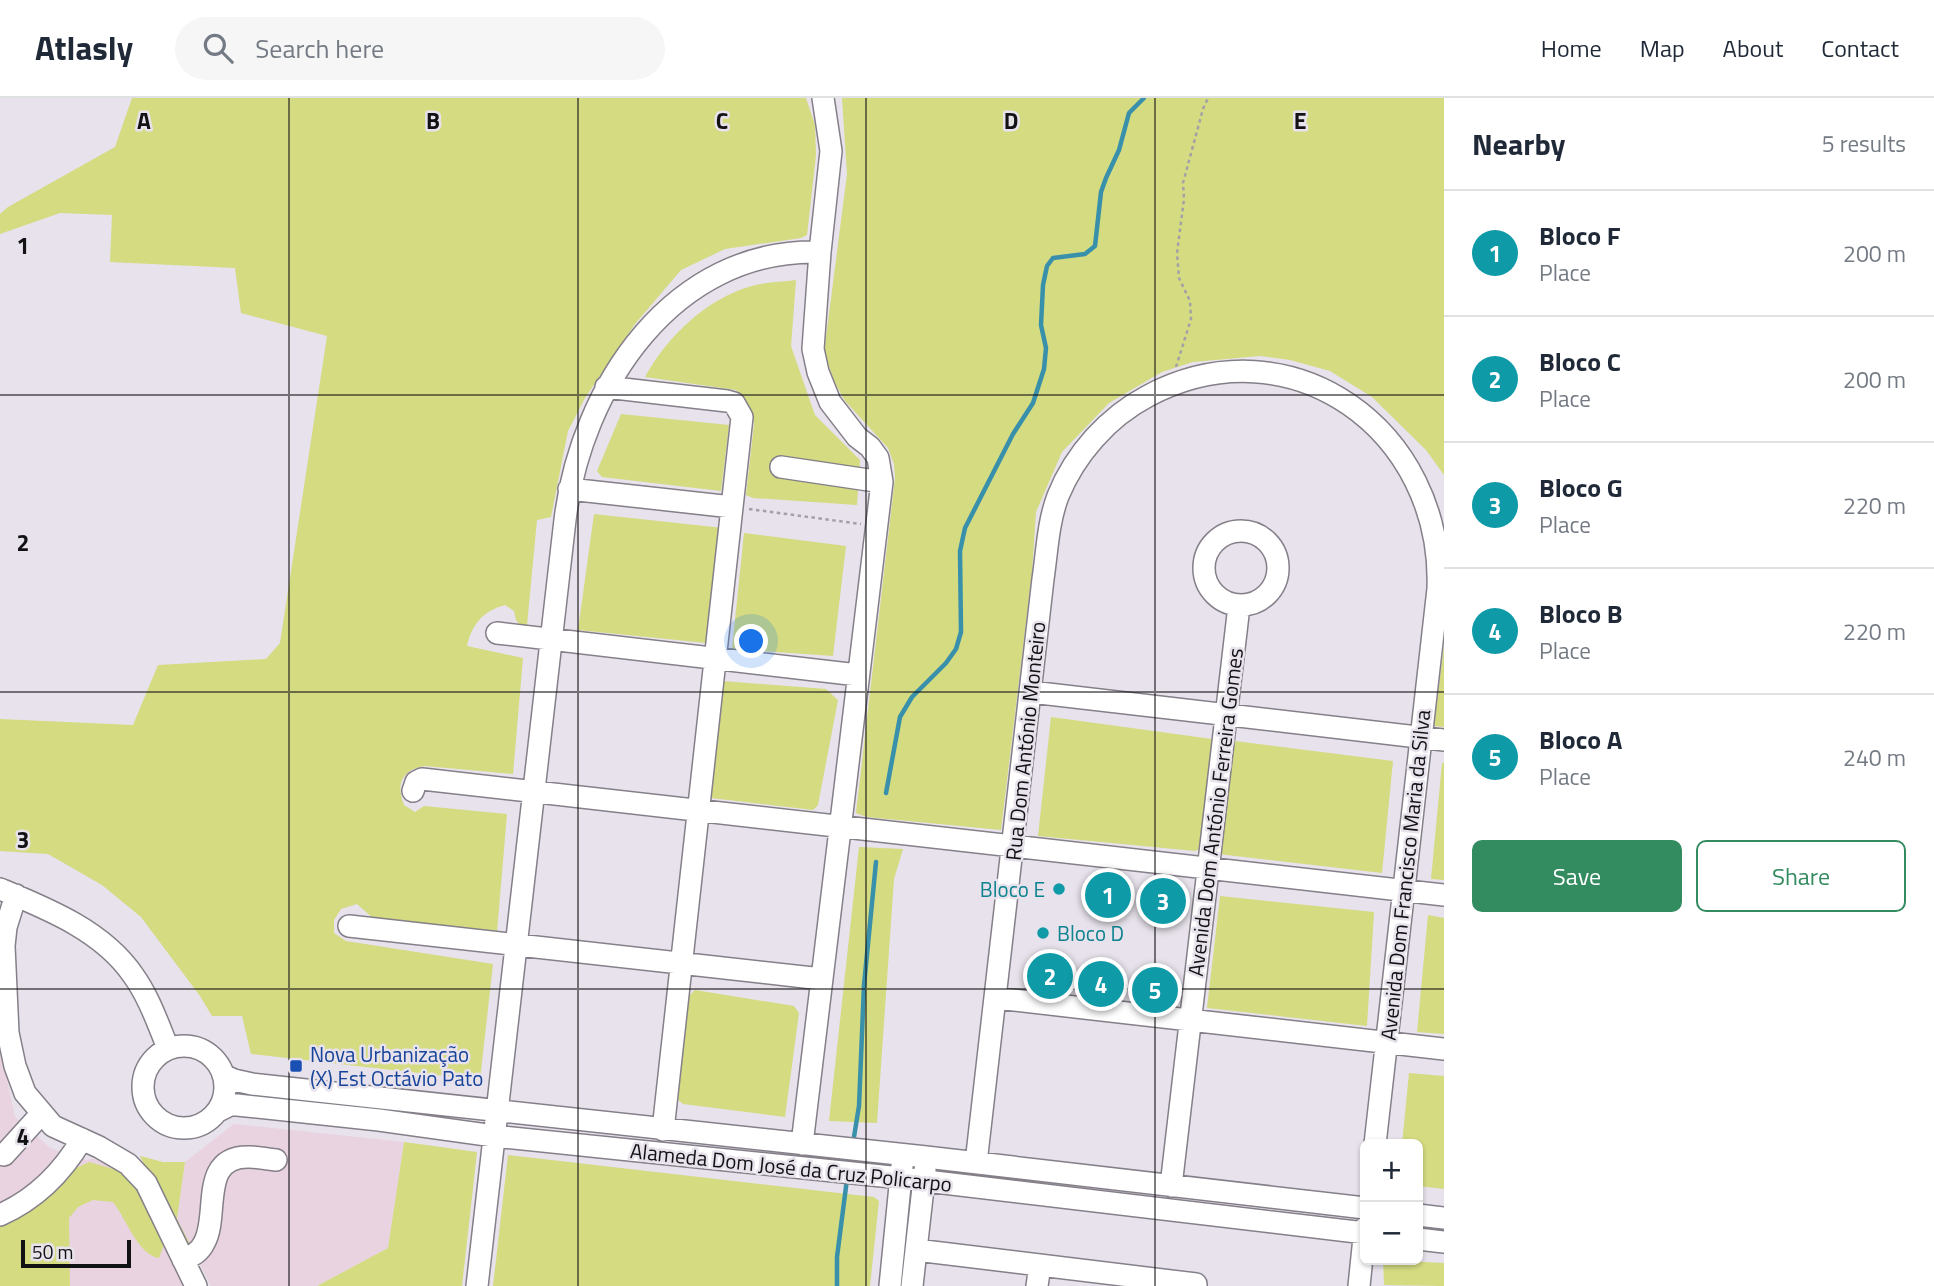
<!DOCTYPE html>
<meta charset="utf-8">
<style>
:root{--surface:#fff;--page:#f6f6f7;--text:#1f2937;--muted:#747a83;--line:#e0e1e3;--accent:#338b60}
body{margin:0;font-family:"Titillium Web",sans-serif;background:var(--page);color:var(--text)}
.controls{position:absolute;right:21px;bottom:21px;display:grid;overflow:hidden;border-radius:10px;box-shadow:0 2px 5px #0004}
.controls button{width:63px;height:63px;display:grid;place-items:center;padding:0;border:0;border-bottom:2px solid var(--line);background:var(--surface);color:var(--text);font:35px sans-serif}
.scale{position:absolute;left:21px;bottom:18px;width:110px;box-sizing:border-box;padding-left:7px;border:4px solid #121114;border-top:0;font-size:19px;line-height:24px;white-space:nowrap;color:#121114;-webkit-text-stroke:5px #e7e2eb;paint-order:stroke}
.you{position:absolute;left:752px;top:544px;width:24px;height:24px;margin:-18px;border:5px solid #fff;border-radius:50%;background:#1a73e8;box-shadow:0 0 0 10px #1a73e833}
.badge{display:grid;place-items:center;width:46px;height:46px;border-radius:50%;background:var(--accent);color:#fff;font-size:23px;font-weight:700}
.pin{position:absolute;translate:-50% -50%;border:4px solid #fff;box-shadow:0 2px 7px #0006}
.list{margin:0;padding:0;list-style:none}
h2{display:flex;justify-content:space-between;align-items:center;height:91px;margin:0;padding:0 28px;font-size:30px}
h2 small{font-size:23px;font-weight:400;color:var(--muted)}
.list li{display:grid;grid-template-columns:46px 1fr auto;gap:21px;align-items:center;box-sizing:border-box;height:126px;padding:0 28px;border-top:2px solid var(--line)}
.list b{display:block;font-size:26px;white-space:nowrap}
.list p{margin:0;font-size:23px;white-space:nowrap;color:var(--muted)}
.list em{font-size:23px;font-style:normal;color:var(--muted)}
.actions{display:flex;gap:14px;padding:21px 28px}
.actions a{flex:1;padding:16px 0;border:2px solid var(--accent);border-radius:10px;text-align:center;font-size:24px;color:var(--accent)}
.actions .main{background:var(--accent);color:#fff}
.icon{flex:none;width:38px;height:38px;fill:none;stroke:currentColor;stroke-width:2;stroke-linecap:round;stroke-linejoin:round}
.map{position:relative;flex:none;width:1444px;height:1188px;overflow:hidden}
header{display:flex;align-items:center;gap:42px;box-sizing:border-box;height:98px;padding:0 35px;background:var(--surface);border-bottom:2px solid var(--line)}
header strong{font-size:33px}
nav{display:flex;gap:38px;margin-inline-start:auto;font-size:24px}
.search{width:490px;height:63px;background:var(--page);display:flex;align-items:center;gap:18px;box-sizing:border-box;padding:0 24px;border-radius:38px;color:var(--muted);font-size:26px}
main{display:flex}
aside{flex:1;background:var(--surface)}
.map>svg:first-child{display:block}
</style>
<header>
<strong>Atlasly</strong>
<div class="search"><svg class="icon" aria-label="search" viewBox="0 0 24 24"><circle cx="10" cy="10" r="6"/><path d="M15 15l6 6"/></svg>Search here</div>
<nav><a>Home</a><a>Map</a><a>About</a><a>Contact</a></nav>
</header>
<main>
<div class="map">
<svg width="1444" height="1188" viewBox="0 0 1444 1188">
<rect width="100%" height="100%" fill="#e7e2eb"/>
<!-- industrial -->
<path fill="#e9d3e0" d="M0,937l2,22 13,60 35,31 36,12 11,-2 13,6 26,28 48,94h-132l-52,-45z
M234,1026l170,18 -16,106 -71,38h-106l-34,-66 8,-58z"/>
<!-- green -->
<path fill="#d4db80" d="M132,0h674l9,27 1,30 -9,80 -6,3 -76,11 -44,21 -46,54 -50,74 -17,33 -17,86 -14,3 -10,105h-7l-4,-5 -2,-9 -9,-6c-22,6 -33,19 -38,41l56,12 -10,116 -88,-8c-24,4 -29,18 -21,39l11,7 9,-6 83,8 -10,118 -122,-12 -18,-16 -16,5 -7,11v13l12,8 147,23 -13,116 -229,-26 -9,-38h-30l-12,-20 -59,-79 -39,-32 -54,-31 -48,-3v-132l133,6 25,-60 108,-6 14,-16 47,-307 -86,-23 -6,-45 -125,-6 2,-47 -52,-2 -60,21v-20l8,-7 107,-60z
M842,0h602v377l-18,-25 -54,-53 -42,-26 -40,-11 -30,-4 -67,6 -31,10 -53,31 -47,49 -26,60 -4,60 -31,258 -134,-13 -11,-4 39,-335 -1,-14 -6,-16 -43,-47 -10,-18 -11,-30 23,-179z
M796,182l-5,66 19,55 5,14 45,45 -3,45 -104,-7 -7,-3 8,-71c-2,-15 -8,-23 -18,-34l-91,-13c22,-40 62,-79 107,-91 14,-4 30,-4 44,-6z
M621,316l108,11 -8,66 -119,-14 -5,-6z
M594,416l129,14 -17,115 -128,-13z
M744,435l102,13 -13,110 -101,-7z
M1444,548v81l-10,-1z
M722,583l104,8 12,11 -20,105 -5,5 -102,-12z
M1051,619l161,22 -12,110 -5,2 -157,-15z
M1235,643l158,20 -11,112 -164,-19z
M1442,665h2v117l-13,-1z
M859,749l44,2 -9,30 -17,244 -48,-2z
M1220,798l154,16 -7,114 -160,-18z
M1428,817l16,3v116l-27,-2z
M695,892l99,16 5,7 -14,104 -102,-13 -6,-5 12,-103z
M1409,975l35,3v113l-26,-3v-42h-16z
M404,1044l73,10 -15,134h-145l71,-38z
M508,1057l366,42 5,4 -9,85h-377z
M140,1058l23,6h22l-8,57 14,27 -6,3z
M89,1064l28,8 10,6 10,11 29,52 -7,19c-21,-3 -33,-40 -46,-56l-20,-2 -15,7 -9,11 1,68h-70v-62l72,-54z
M1383,1162l61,3v23l-60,-1z"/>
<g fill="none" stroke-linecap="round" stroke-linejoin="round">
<!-- stream -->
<path stroke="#3890ab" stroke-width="4.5" d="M886,695l14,-76 12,-20 34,-34 10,-14 5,-17 -1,-81 5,-23 48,-94 20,-31 11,-34 2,-21 -5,-23 2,-40 4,-19 6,-8 32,-4 10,-8 6,-54 5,-14 13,-28 10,-37 15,-15
M853,1045l6,-37 5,-121 12,-123
M837,1188v-29l10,-78"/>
<defs>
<path id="minor" d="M606,289l121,14 7,2 8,14 -79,713
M781,369l101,15
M569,391l163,18
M1204 470a37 37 0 1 1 74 0a37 37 0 1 1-74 0Z
M497,535l361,42
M1031,594l413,48
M413,693l3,-9 6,-3 1022,116
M0,791c48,20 103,42 133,86 16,22 25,49 35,73
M16,797l-10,32 -2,19 4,87 7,33 10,27 28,33 46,21 29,17 18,19 50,103
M349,828l473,53
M996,900l448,51
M143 989a41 41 0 1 1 82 0a41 41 0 1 1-82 0Z
M223,977l11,5 18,4 674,73 439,51
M218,1013l12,-6h7l142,15 115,16 407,42 464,55
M802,1046l80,-662 -4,-24 -8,-11 -13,-10 -27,-35 -12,-30 -5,-23 7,-97 11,-101 -8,-53
M4,1057l38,-42
M976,1065l67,-584c4,-27 5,-57 15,-83 17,-42 50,-79 90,-100 143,-76 296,34 290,193l-63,555
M1171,1088l68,-580
M0,1117c36,-16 62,-42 82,-76
M1418,1117l26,3
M1418,1141l26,3
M916,1152l280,34v2
M183,1162c9,-4 17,-8 21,-17 16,-27 -6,-87 45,-86 9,0 19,2 27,3
M477,1188l88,-766c16,-133 108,-272 255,-268
M890,1188l12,-120
M912,1188l13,-116
M1037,1188l3,-21
M1359,1188l6,-58"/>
</defs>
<!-- minor casing -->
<use href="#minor" stroke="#847f88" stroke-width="24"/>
<!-- path -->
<path stroke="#a3a0a7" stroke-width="2.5" stroke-dasharray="3.5 3.5" stroke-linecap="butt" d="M1176,269l15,-48 -1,-18 -11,-23 -2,-25 7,-54 -1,-16 20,-74 5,-11
M749,411l112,15"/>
<!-- minor -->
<use href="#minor" stroke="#fff" stroke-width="21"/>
</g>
<!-- grid -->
<path fill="none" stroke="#121114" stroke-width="2" stroke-opacity="0.55" d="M289,0v1188M578,0v1188M866,0v1188M1155,0v1188M0,297h1444M0,594h1444M0,891h1444"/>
<!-- markers -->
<g fill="#0f9aa8" stroke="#e7e2eb" stroke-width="2.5">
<circle cx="1059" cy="791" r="7"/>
<circle cx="1043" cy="835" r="7"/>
</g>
<rect fill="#1a4fb4" stroke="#e7e2eb" stroke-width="2.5" x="289" y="961" width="14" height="14" rx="3.5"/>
<g text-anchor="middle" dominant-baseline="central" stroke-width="5" stroke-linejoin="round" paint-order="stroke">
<!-- street labels -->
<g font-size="21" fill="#121114" stroke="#e7e2eb">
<text transform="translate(1025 643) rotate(-84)">Rua Dom António Monteiro</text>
<text transform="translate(1215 714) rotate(-83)">Avenida Dom António Ferreira Gomes</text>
<text transform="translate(1405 777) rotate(-84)">Avenida Dom Francisco Maria da Silva</text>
<text transform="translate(791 1069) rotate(6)">Alameda Dom José da Cruz Policarpo</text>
</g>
<!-- culture labels -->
<g font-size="21" fill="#0d838f" stroke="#e7e2eb" text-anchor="end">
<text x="1045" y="791">Bloco E</text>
<text x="1057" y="835" text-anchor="start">Bloco D</text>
</g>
<!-- transit labels -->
<g font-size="21" fill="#164399" stroke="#e7e2eb" text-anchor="start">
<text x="310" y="956">Nova Urbanização<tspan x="310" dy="24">(X) Est Octávio Pato</tspan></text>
</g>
</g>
<g font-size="23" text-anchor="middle" font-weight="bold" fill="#121114" stroke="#e7e2eb" stroke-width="5" stroke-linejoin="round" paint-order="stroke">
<text x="144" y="31">A</text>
<text x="433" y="31">B</text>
<text x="722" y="31">C</text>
<text x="1011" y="31">D</text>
<text x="1300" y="31">E</text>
<text x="23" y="156">1</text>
<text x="23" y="453">2</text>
<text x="23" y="750">3</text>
<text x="23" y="1047">4</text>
</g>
</svg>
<div class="controls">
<button>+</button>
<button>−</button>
</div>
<div class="scale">50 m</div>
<div class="you"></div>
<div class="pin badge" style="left:1108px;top:797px;background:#0f9aa8">1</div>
<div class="pin badge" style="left:1050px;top:878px;background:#0f9aa8">2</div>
<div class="pin badge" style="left:1163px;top:803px;background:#0f9aa8">3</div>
<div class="pin badge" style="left:1101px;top:886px;background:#0f9aa8">4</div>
<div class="pin badge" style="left:1155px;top:892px;background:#0f9aa8">5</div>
</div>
<aside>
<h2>Nearby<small>5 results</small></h2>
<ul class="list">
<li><span class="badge" style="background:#0f9aa8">1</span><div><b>Bloco F</b><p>Place</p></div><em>200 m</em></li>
<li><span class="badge" style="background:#0f9aa8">2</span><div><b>Bloco C</b><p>Place</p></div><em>200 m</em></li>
<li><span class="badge" style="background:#0f9aa8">3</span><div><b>Bloco G</b><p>Place</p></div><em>220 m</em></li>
<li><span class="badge" style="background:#0f9aa8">4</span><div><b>Bloco B</b><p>Place</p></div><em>220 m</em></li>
<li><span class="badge" style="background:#0f9aa8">5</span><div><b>Bloco A</b><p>Place</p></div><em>240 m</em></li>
</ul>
<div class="actions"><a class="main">Save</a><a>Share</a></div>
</aside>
</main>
